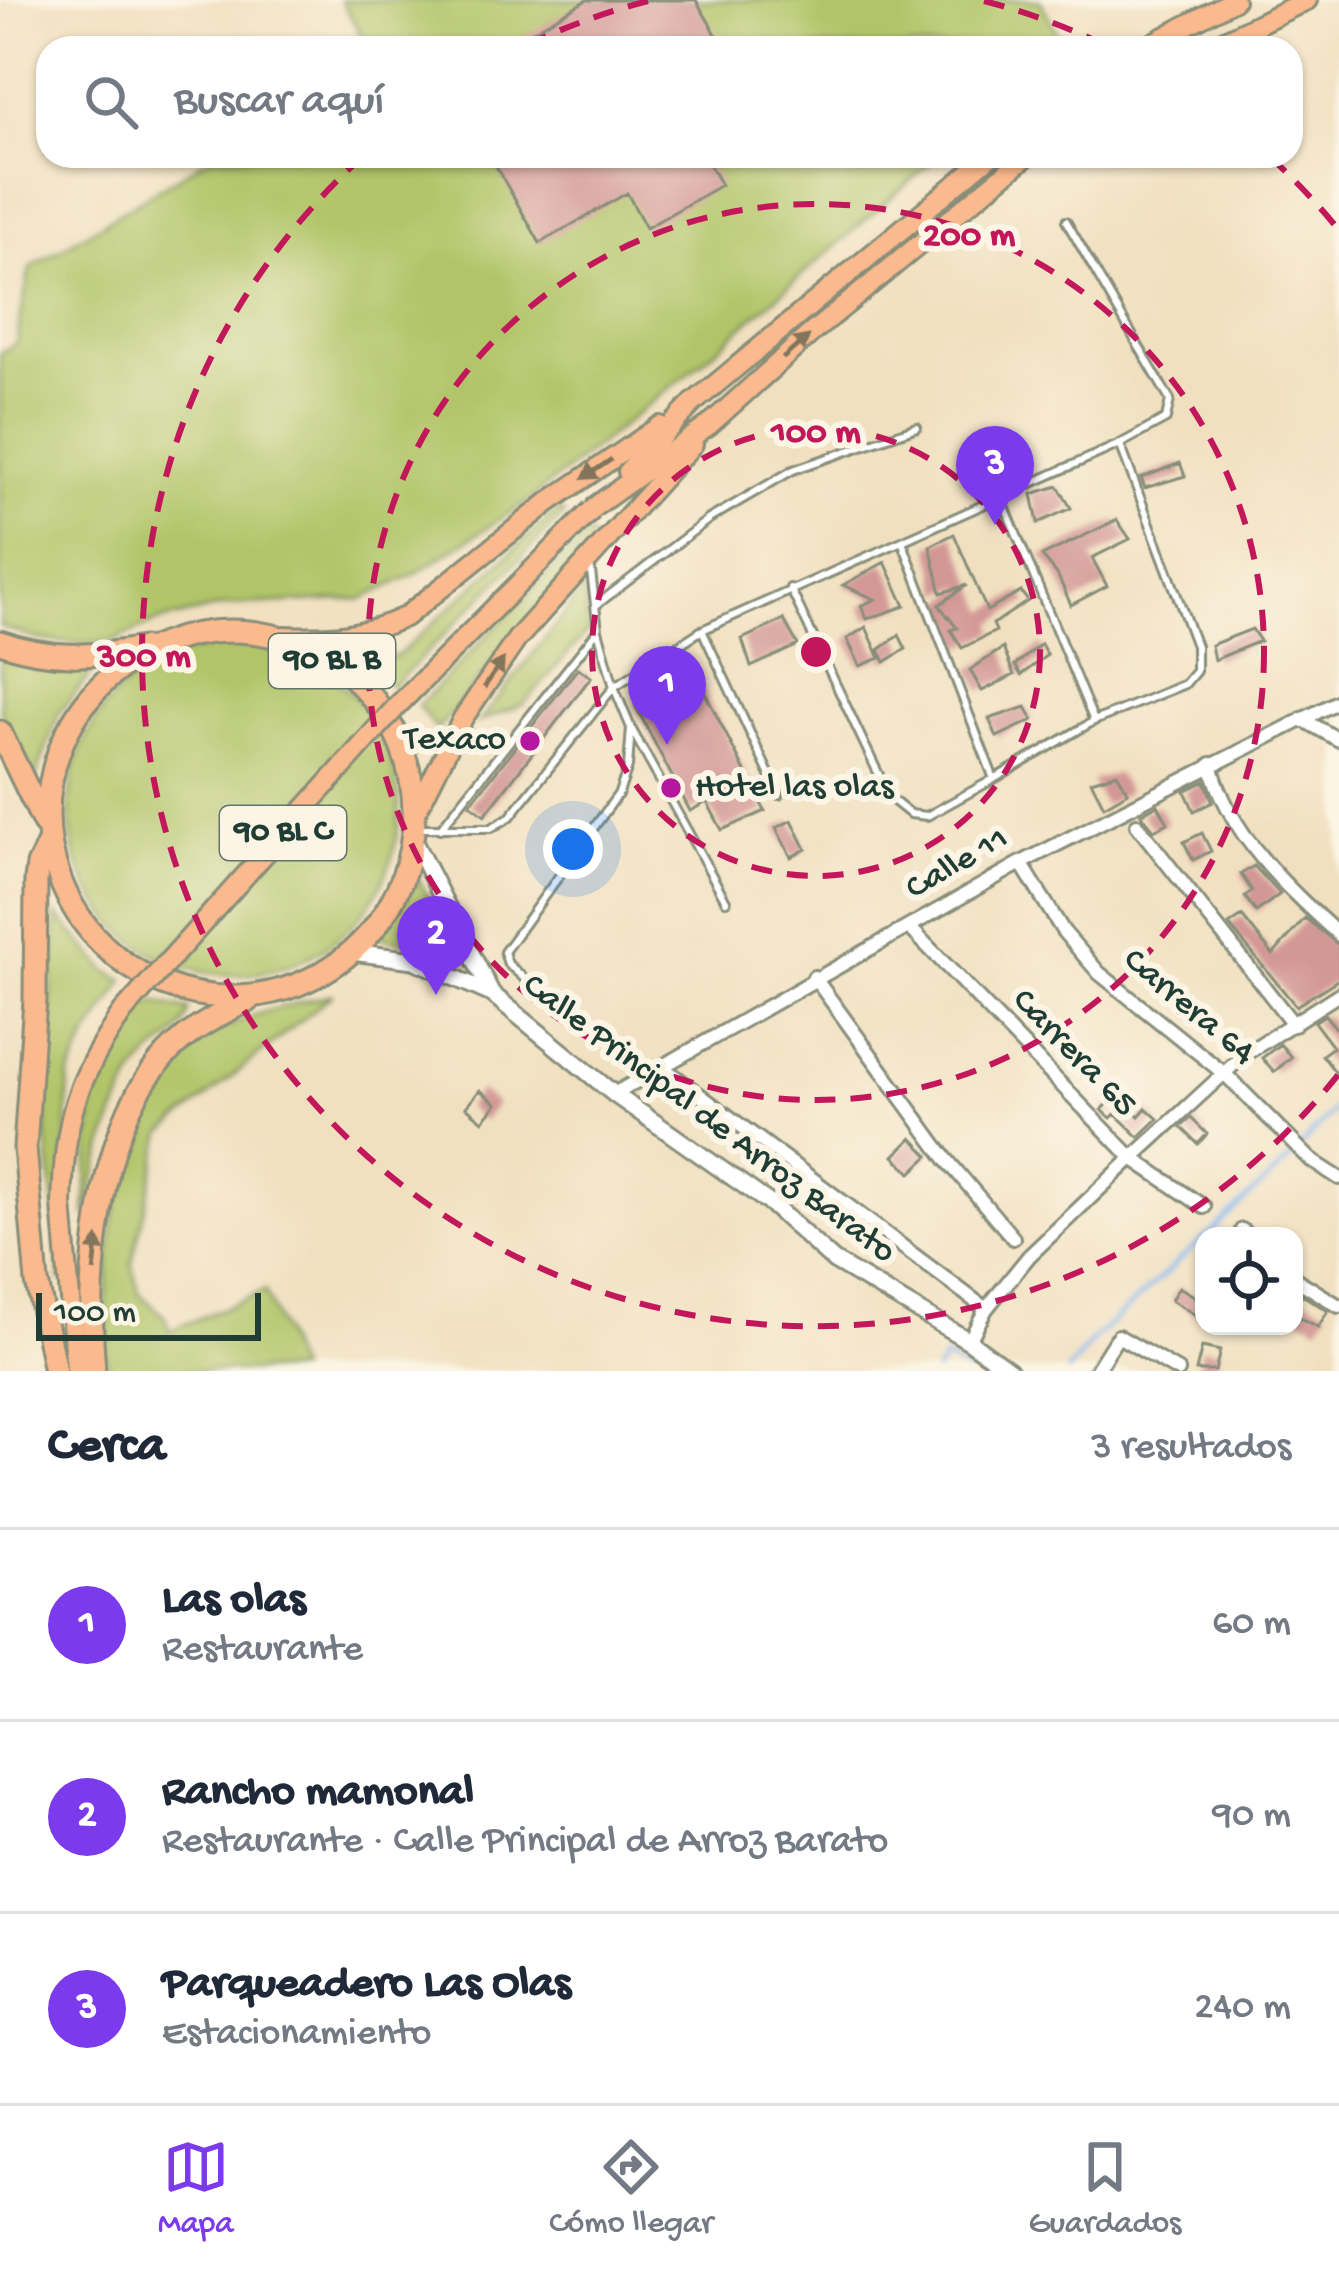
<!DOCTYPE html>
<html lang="es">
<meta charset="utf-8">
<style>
:root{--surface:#fff;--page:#f6f6f7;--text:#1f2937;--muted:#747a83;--line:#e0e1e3;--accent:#7c3aed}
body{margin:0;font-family:"Gochi Hand",sans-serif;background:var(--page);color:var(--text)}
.controls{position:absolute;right:36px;bottom:36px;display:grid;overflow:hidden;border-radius:24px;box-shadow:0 3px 9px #0004}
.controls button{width:108px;height:108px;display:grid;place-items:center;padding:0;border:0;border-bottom:3px solid var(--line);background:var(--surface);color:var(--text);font:60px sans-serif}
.scale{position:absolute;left:36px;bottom:30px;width:225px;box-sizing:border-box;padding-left:12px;border:6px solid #1f3d34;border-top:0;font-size:33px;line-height:42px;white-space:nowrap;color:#1f3d34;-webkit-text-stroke:9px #fcf5e5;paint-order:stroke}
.you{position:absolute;left:573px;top:849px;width:42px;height:42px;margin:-30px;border:9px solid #fff;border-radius:50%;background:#1a73e8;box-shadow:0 0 0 18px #1a73e833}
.badge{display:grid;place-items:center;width:78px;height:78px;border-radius:50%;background:var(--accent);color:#fff;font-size:39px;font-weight:700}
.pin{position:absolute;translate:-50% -99px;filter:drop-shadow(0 3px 6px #0008)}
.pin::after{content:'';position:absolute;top:63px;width:42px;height:36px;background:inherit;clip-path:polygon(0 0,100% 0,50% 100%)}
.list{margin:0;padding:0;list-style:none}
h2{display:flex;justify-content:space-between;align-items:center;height:156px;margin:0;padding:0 48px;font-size:51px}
h2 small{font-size:39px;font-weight:400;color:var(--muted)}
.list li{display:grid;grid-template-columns:78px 1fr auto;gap:36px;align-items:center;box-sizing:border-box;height:192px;padding:0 48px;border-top:3px solid var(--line)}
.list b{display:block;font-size:45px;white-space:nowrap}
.list p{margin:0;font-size:39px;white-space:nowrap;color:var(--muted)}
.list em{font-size:39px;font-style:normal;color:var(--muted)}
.icon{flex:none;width:66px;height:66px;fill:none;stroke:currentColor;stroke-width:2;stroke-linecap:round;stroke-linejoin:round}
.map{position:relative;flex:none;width:1339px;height:1371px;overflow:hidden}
.search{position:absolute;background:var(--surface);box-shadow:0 3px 9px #0004;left:36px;right:36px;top:36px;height:132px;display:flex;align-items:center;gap:30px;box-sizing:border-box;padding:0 42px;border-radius:36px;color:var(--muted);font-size:45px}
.sheet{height:732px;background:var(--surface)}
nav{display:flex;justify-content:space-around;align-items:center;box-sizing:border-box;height:168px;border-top:3px solid var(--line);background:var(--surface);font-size:33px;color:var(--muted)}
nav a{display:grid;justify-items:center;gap:6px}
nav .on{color:var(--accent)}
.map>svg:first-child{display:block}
</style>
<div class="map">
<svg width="1339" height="1371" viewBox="0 0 1339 1371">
<rect width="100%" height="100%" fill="#fcf5e5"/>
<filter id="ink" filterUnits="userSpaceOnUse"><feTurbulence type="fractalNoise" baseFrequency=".00833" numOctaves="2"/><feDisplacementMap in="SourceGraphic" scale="24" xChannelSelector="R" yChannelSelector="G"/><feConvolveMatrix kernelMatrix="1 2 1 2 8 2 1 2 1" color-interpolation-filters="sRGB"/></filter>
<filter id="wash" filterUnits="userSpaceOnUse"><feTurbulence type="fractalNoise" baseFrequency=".004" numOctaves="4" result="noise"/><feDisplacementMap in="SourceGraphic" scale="48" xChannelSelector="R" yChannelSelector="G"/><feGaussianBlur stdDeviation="2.7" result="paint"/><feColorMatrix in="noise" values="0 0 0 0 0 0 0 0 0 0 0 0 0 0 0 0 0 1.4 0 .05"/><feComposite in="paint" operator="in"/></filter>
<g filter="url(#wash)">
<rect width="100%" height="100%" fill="#f1e0c0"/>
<!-- green -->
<path fill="#b1c467" stroke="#68804e" stroke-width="3" d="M341,0h699l22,42 -6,6h-687z
M212,156h727l-242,210 -170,136 -114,73 -51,24 -137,7 -69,16 -40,18 -31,4 -45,-4 -40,-13v-274l16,-10 14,-75z
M559,509l5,6 -172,172 -26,-26 31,-5z
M588,533l5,8 -156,189 -19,-24z
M585,588l3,43 -64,73 -45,18z
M69 810a165 165 0 1 1 330 0a165 165 0 1 1-330 0Z
M0,650l60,18h36l-37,45 -24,67 -35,-70z
M419,880l48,90 -49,-26 -40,-7z
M57,915l50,56 17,10 -38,59 -17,36 -8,205 -17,-173z
M333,994l-170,139 -31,129 7,31 26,24 4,14 96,-40 32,80h-189c-8,-85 7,-265 80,-321 43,-33 94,-44 145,-56z
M153,1002l36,8c-5,28 -31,35 -48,56 -30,38 -43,105 -56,151l7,-113 44,-93z"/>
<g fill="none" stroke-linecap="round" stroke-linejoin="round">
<!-- stream -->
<path stroke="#81b6f0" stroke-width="4.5" d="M1207,1236l80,-74 52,-58
M936,1371l9,-13 23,13
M1068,1371l26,-32 110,-101"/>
</g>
<g id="blocks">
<!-- building -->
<path fill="#d39896" d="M587,0h109l28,48h-221z
M490,156h214l17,29 -75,43 -19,-35 -87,50z
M1180,463l5,13 -40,12 -4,-10z
M1058,486l13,22 -33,15 -6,-29z
M1117,520l13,19 -38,19 15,28 -36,19 -14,-31 -15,-18z
M954,534l33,77 34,-19 7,9 -35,23 3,7 -34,17 -11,-18 6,-2 -18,-23 28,-20 -26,8 -11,-47z
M885,562l20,44 -38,13 -6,-13 14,-7 -32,-14z
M784,620l14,25 -47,22 -9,-28z
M866,627l14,31 -20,8 -13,-27z
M1252,629l8,12 -46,19 -3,-15z
M899,635l7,14 -21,13 -6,-12z
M1041,644l6,11 -26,20 -6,-10z
M1003,648l11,27 -32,16 -12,-21z
M578,668l13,9 -106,138 -15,-11z
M696,675l69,136 -43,19 -15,-28 -17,9 -55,-106z
M1026,707l7,13 -36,17 -8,-18z
M1117,773l11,19 -24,14 -13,-25z
M1205,781l8,21 -19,9 -9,-20z
M1158,805l10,18 -14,7 -13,-16z
M792,820l14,29 -15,8 -15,-29z
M1202,833l9,18 -18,9 -9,-18z
M1254,866l26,28 -24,18 -11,-15 7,-6 -11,-17z
M1242,916l31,39 32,-37 34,27v34l-43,27 -67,-81z
M1325,1015l14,17v45l-17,-22 11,-8 -19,-25z
M1280,1044l11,13 -17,15 -12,-14z
M480,1090l17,14 -14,17 -17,-14z
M1116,1095l23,21 7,-8 12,11 -19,18 -24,-23 -4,4 -9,-8z
M1191,1118l16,16 -9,10 -17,-17z
M912,1138l17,18 -18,17 -17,-17z
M1179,1287l25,15 -5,15 -28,-17z
M1294,1290l34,21 -10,16 -24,-13z
M1202,1347l18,4 -5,20h-19z"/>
</g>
</g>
<g filter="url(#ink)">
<use href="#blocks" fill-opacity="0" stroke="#888e7a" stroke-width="3"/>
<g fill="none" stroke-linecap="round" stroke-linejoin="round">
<defs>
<path id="service" d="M1001,497l93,224
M790,588l100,210 20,16 17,2 67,-37 -92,-238
M595,606l114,-87 84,-49 124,-43
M702,630l77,165
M632,730l94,171
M994,779l100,-58 91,-37 11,-13v-25l-76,-202
M414,828h77l19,-11 104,-130 88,-57 418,-186 46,-25 4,-19 -104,-179
M440,829l158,-199
M559,1009l-51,-45 -4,-12 115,-159 9,-26 3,-39 -17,-41 -16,-57 -8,-67"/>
<path id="minor" d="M1302,719l37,21
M1211,764c17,70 76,124 128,171
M1137,825l157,200
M1021,863l42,68 36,42 127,102 85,85 28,18
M910,928l222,230 72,49
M814,977l133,183 66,78
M661,1066l325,243
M614,1094l407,-231 318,-162
M1242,1230l6,6
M1294,1278l45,28
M969,1341l17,-32 43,-53 103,-98 113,-104 94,-60
M1096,1371l22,-35 60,35"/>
<path id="tertiary" d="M413,840l79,154
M352,952l62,8 78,34 122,100 158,111 62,56 135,80 41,30"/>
<path id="primary" d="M1144,48l90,-48
M1208,48l99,-48
M628,472l65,-69 297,-247
M597,505l112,-80 100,-90 218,-179
M285,636c45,2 78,0 120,-19l144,-115 111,-76
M416,812l47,-94 54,-79 176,-195
M62,1204l14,167"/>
<path id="trunk" d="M48 814a183 183 0 1 1 366 0a183 183 0 1 1-366 0Z
M0,642c49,18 93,15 143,6
M0,732l44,91
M49,842l-11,23 -2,15 -1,120 -10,148 12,134 18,89
M94,1371c-8,-91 3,-233 63,-306 24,-30 57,-49 91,-64"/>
</defs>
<!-- service casing -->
<use href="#service" stroke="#888e7a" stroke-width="12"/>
<!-- minor casing -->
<use href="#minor" stroke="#888e7a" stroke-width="18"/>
<!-- tertiary casing -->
<use href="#tertiary" stroke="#888e7a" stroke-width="21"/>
<!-- primary casing -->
<use href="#primary" stroke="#888e7a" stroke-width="24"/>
<!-- trunk casing -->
<use href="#trunk" stroke="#888e7a" stroke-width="27"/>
<!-- service -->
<use href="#service" stroke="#fff" stroke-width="6"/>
<!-- minor -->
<use href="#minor" stroke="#fff" stroke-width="12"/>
<!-- tertiary -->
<use href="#tertiary" stroke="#fff" stroke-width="15"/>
<!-- primary -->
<use href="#primary" stroke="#fbba8d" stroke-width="18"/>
<!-- trunk -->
<use href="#trunk" stroke="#fbba8d" stroke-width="21"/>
<defs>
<path id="primary-bridge" d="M62,1204c3,-85 12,-122 61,-192l275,-307 194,-195"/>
</defs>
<!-- primary-bridge casing -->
<use href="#primary-bridge" stroke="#888e7a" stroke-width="24" stroke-linecap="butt"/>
<!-- primary-bridge -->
<use href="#primary-bridge" stroke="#fbba8d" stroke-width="18"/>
</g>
<!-- one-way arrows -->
<defs><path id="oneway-solid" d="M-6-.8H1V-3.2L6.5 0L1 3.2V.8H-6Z" transform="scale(3)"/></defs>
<g fill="#82755c">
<use href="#oneway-solid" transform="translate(796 347) rotate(-41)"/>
<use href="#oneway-solid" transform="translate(597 469) rotate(146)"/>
<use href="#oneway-solid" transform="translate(494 673) rotate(-56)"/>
<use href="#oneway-solid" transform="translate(96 1254) rotate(-84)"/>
</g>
</g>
<!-- distance rings -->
<g fill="none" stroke="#c2185b" stroke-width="6" stroke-dasharray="21 15">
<circle cx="816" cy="652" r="224"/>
<circle cx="816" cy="652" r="448"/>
<path d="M1338 1075A672 672 0 1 1 362 157M527 45A672 672 0 0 1 648 1M984 1A672 672 0 0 1 1105 45M1270 157A672 672 0 0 1 1338 229"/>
</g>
<!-- markers -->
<g fill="#b5179e" stroke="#fcf5e5" stroke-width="4.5">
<circle cx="530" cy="741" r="12"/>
<circle cx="671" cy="788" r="12"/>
</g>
<g text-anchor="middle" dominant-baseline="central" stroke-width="12" stroke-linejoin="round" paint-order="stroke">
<!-- shield labels -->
<g fill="#fcf5e5" stroke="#617469" stroke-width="3">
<rect x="269" y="634" width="126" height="54" rx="9"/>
<rect x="220" y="806" width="126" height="54" rx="9"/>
</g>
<g font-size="33" font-weight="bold" fill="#1f3d34">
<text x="332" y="661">90 BL B</text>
<text x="283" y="833">90 BL C</text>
</g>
<!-- poi labels -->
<g font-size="36" fill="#1f3d34" stroke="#fcf5e5" text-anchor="end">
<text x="506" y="741">Texaco</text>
<text x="695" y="788" text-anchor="start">Hotel las olas</text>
</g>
<!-- street labels -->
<g font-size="36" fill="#1f3d34" stroke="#fcf5e5">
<text transform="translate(958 865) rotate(-30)">Calle 11</text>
<text transform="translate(1188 1008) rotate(40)">Carrera 64</text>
<text transform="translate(1073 1054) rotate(46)">Carrera 65</text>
<text transform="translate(708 1120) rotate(37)">Calle Principal de Arroz Barato</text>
</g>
</g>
<circle cx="816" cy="652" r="18" fill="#c2185b" stroke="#fcf5e5" stroke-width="6"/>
<g font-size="36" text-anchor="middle" font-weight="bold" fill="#c2185b" stroke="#fcf5e5" stroke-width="12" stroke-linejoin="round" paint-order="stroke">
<text x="969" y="244">200 m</text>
<text x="816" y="441">100 m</text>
<text x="144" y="665">300 m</text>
</g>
</svg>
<div class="controls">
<button><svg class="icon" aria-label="locate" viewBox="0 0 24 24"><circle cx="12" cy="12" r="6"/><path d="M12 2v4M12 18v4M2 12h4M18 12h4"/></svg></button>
</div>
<div class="scale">100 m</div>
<div class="you"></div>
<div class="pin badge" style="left:667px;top:745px">1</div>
<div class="pin badge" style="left:436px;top:995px">2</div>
<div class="pin badge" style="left:995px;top:525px">3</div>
<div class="search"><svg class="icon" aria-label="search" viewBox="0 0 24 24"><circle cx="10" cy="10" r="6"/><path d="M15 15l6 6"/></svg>Buscar aquí</div>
</div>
<section class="sheet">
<h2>Cerca<small>3 resultados</small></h2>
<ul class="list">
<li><span class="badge">1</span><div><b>Las olas</b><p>Restaurante</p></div><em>60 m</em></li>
<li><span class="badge">2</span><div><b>Rancho mamonal</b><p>Restaurante · Calle Principal de Arroz Barato</p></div><em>90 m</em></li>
<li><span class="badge">3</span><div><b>Parqueadero Las Olas</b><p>Estacionamiento</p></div><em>240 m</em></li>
</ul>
</section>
<nav>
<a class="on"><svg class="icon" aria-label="map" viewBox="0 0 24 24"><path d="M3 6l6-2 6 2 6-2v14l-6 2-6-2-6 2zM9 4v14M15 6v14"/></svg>Mapa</a>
<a><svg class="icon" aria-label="directions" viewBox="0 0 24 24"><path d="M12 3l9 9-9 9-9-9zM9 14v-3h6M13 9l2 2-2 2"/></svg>Cómo llegar</a>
<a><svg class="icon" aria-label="saved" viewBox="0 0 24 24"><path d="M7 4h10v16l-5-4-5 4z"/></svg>Guardados</a>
</nav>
